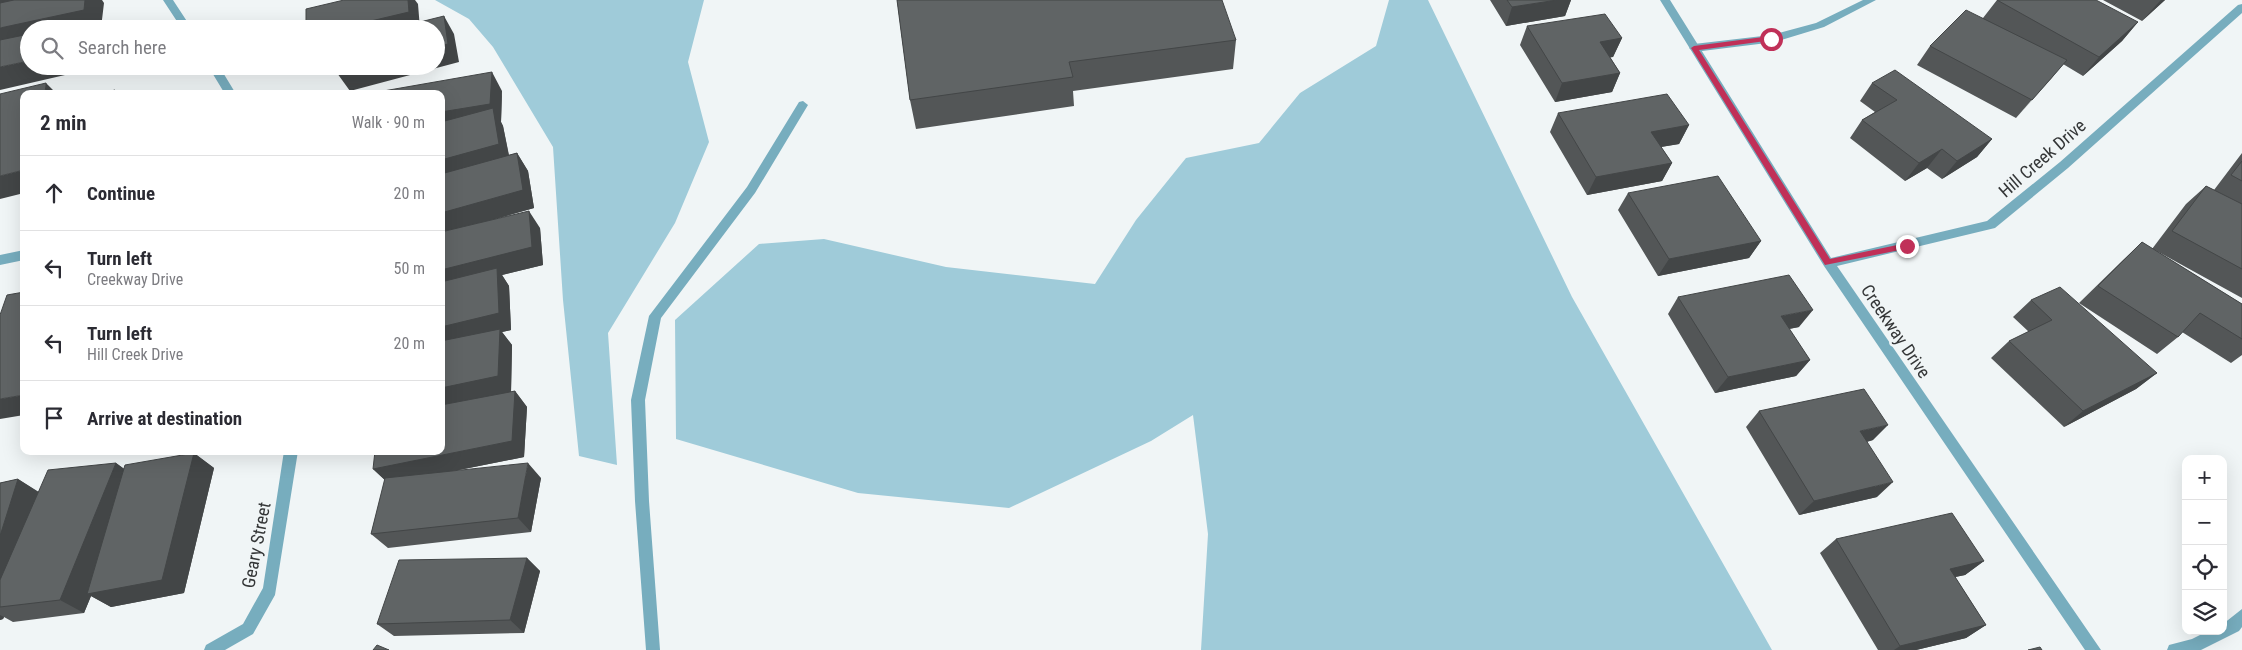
<!DOCTYPE html>
<meta charset="utf-8">
<style>
:root{--surface:#fff;--page:#f7f7f7;--text:#2b2b33;--muted:#7c7c81;--line:#e1e1e2}
body{margin:0;font-family:"Roboto Condensed",sans-serif;background:var(--page);color:var(--text)}
.controls{position:absolute;right:15px;bottom:15px;display:grid;overflow:hidden;border-radius:10px;box-shadow:0 5px 20px #0002}
.controls button{width:45px;height:45px;display:grid;place-items:center;padding:0;border:0;border-bottom:1px solid var(--line);background:var(--surface);color:var(--text);font:25px sans-serif}
.stop{position:absolute;width:15px;height:15px;margin:-11px;border:4px solid #c03058;border-radius:50%;background:#fff}
.stop.end{background:#c03058;border-color:#fff;box-shadow:0 1px 5px #0008}
.list{margin:0;padding:0;list-style:none}
h2{display:flex;justify-content:space-between;align-items:center;height:65px;margin:0;padding:0 20px;font-size:21px}
h2 small{font-size:16px;font-weight:400;color:var(--muted)}
.list li{display:grid;grid-template-columns:32px 1fr auto;gap:15px;align-items:center;box-sizing:border-box;height:75px;padding:0 20px;border-top:1px solid var(--line)}
.list b{display:block;font-size:19px;white-space:nowrap}
.list p{margin:0;font-size:16px;white-space:nowrap;color:var(--muted)}
.list em{font-size:16px;font-style:normal;color:var(--muted)}
.icon{flex:none;width:28px;height:28px;fill:none;stroke:currentColor;stroke-width:2;stroke-linecap:round;stroke-linejoin:round}
.map{position:relative;flex:none;width:2242px;height:650px;overflow:hidden}
.search{position:absolute;background:var(--surface);box-shadow:0 5px 20px #0002;left:20px;top:20px;width:425px;height:55px;display:flex;align-items:center;gap:12px;box-sizing:border-box;padding:0 18px;border-radius:28px;color:var(--muted);font-size:19px}
.panel{position:absolute;background:var(--surface);box-shadow:0 5px 20px #0002;left:20px;top:90px;width:425px;height:365px;border-radius:10px}
.map>svg:first-child{display:block}
</style>
<div class="map">
<svg width="2242" height="650" viewBox="0 0 2242 650">
<rect width="100%" height="100%" fill="#f0f5f6"/>
<!-- green -->
<path fill="#9fcbd9" d="M435,0h269l-16,62 21,80 -34,81 -67,110 9,132 -38,-9 -16,-156 -10,-153 -60,-100 -24,-28z
M1389,0h39l144,297 200,353h-571l7,-116 -15,-119 -42,26 -142,67 -151,-15 -182,-54 -1,-119 84,-76 65,-5 122,28 149,17 41,-64 50,-62 73,-15 41,-50 76,-47z"/>
<g fill="none" stroke-linecap="round" stroke-linejoin="round">
<!-- service -->
<path fill="#77adbe" fill-rule="evenodd" d="M1863,0h13l-52,27 -49,15 -81,10 -5,-4 5,-4 77,-9 45,-12z
M803,101l5,4 -53,88 -94,125 -16,82 4,101 11,149h-14l-11,-149 -4,-101 18,-84 98,-129 52,-85z
M2242,609v18l-3,4 -38,19h-34l2,-5 23,-6 16,-8h15v-7z"/>
<!-- minor -->
<path fill="#77adbe" fill-rule="evenodd" d="M163,0h10l19,29h-10z
M1660,0h10l161,258 156,-37 73,-59 178,-157 4,-1v9l-174,155 -73,60 -158,38 264,384h-16l-261,-384z
M208,66h11l17,28h-11z
M24,250v10l-24,5v-10z
M284,451h14l-23,144 -22,39 -28,16h-21l2,-5 37,-21 20,-36z"/>
</g>
<!-- wall -->
<path fill="#535657" d="M897,0l339,40 -3,29 -160,22 1,15 -158,23 -6,-29z
M1490,0h81l-6,16 -59,10z
M1997,0l141,22 -16,19 -39,35 -20,-12 -47,54 -99,-53 13,-19 53,-28z
M2103,0h62l-23,21z
M1527,26l95,12 -9,19h-3l10,16 -8,19 -57,10 -35,-57z
M1872,83l120,56 -15,18 -35,22 -15,-11 -22,13 -55,-43 12,-18 13,-8 -15,-11z
M502,91l-1,31 2,4 6,29 8,-2 11,18 6,37 -38,11 44,9 3,37 -41,10 7,11 2,44 -9,2 10,13 -1,47 4,-1 12,16 -3,50 -70,14 87,7 -10,54 -143,16 -17,-14 14,-54 -12,-11 68,-18z
M1558,113l131,12 -10,19 -18,3 11,16 -10,18 -75,14 -37,-63z
M2242,153v145l-89,-49 89,55v51l-11,8 -49,-31 -4,5 -21,17 -78,-51 44,-43 19,-18 10,7 34,-45 20,-18 8,4z
M1628,193l133,48 -12,17 -91,18 -40,-66z
M1678,297l121,30 -10,2 21,31 -14,16 -81,17 -47,-79z
M2031,300l126,73 -21,16 -72,38 -73,-69 18,-17 20,-9 -16,-15z
M1759,411l114,29 -6,2 10,55 -78,18 -53,-88z
M194,453l20,15 -30,125 -73,14 -20,-11 -7,17 -71,9 -9,-5 -1,2 -3,1v-137l18,-4 20,13 78,-29 8,6z
M1836,539l148,22 -19,14 -10,2 31,48 -20,13 -50,12h-38l-58,-97z
M527,558l13,13 -16,62 -130,3 -17,-12z"/>
<!-- shaded-wall -->
<path fill="#434647" d="M0,0h66l-66,16z
M85,0h17l2,3 -3,25 -72,1v15l-29,6v-22z
M408,0h7l3,4 2,25h-83z
M1557,0h14l-6,16 -59,10 6,-19z
M2161,0h4l-23,21 17,-19z
M444,16l10,18 5,28 -109,29 -13,-18 25,-7h74v-19z
M2138,22l-16,19 -39,35 16,-19z
M1622,38l-9,19 -21,4 8,-19z
M2067,60l-16,19 -35,39 16,-18z
M29,61v5h75l-104,24v-23z
M492,72l10,19 -1,31 2,4 7,36 -69,20v-70z
M1620,73l-8,19 -57,10 7,-19z
M46,83l11,11h-12z
M1689,125l-10,19 -37,6 9,-18z
M1992,139l-15,18 -35,22 15,-18z
M1942,149l-15,19 -22,13 14,-18z
M517,153l11,18 6,37 -93,26v-21z
M1672,163l-10,18 -75,14 9,-18z
M24,170v23l-24,6v-23z
M529,211l11,17 3,37 -41,10 7,11 2,44 -9,2 10,13 -1,47 -70,15v-137z
M1761,241l-12,17 -91,18 11,-17z
M1813,310l-14,17 -31,6 13,-17z
M1810,360l-14,16 -81,17 13,-16z
M2157,373l-21,16 -72,38 19,-16z
M515,391l12,16 -3,50 -135,27 -16,-15z
M24,395v20l-24,4v-20z
M1888,425l-15,15 -29,7 16,-16z
M194,453l20,15 -30,125 -73,14 -20,-11 -7,17 -24,-13 56,-137 21,15z
M528,463l13,15 -10,54 -13,-14z
M18,479l24,15 -42,113v-71z
M1893,482l-16,15 -78,18 15,-14z
M527,558l13,13 -16,62 -14,-13z
M1984,561l-19,14 -34,7 19,-13z
M0,615l4,2 -1,2 -3,1z
M1986,625l-20,13 -50,12h-22l6,-4z"/>
<!-- building -->
<path fill="#606465" stroke="#434647" d="M14,0h71l-1,10 -84,18v-25z
M344,0h64l1,12 -72,17h-31v-20z
M897,0h325l14,40 -167,22 4,15 -163,23z
M1507,0h50l-45,7z
M1997,0h99l42,22 -39,35z
M1966,10l101,50 -35,40 -102,-54z
M1605,14l17,24 -22,4 20,31 -58,10 -35,-57z
M444,16l4,28 -12,3v-18h-44z
M91,20l-1,9h-39z
M29,34v27l-29,6v-27z
M337,66h25l-25,7z
M1895,70l97,69 -35,22 -15,-12 -23,14 -57,-43 35,-20 -25,-17z
M492,72l-2,32 -49,8v-18h-70l1,-1z
M46,83l-1,11h-21v76l-24,6v-82z
M115,90l-1,4h-15z
M1667,94l22,31 -38,7 21,31 -76,14 -38,-64z
M493,108l6,36 -58,16v-38z
M517,153l6,37 -82,23v-39z
M2242,161v20l-11,-6z
M1718,176l43,65 -92,18 -41,-66z
M2206,186l36,18v65l-70,-38z
M529,211l3,36 -91,23v-38z
M2142,242l100,62v35l-42,-26 -22,24 -80,-51z
M497,268l2,45 -58,14v-45z
M1789,275l24,35 -32,6 29,44 -82,17 -50,-80z
M2060,287l97,86 -74,38 -74,-70 43,-21 -21,-20z
M24,292v103l-24,4v-84l7,-20z
M500,329l-2,47 -57,12v-47z
M1864,389l24,36 -28,6 33,51 -79,19 -55,-90z
M515,391l-3,50 -139,28 2,-18h66v-46z
M194,453l-32,127 -75,14 38,-129z
M116,463l-56,137 -60,7v-27l48,-110z
M528,463l-10,55 -147,16 14,-56z
M18,479l-18,57v-53z
M1952,513l32,48 -34,8 36,56 -86,21 -64,-107z
M527,558l-17,62 -133,4 22,-64z
M377,645l12,5h-16z
M2040,647l2,3h-14z"/>
<!-- route -->
<path fill="#c03058" d="M1771,36l3,3 -1,1 -74,10 131,209 77,-16 3,1v4l-85,17 -134,-217 3,-2z"/>
<g text-anchor="middle" dominant-baseline="central" stroke-width="5" stroke-linejoin="round" paint-order="stroke">
<!-- street labels -->
<g font-size="18" fill="#343637" stroke="#f0f5f6">
<text transform="translate(2042 158) rotate(-41)">Hill Creek Drive</text>
<text transform="translate(1896 331) rotate(56)">Creekway Drive</text>
<text transform="translate(256 545) rotate(-79)">Geary Street</text>
</g>
</g>
</svg>
<div class="controls">
<button>+</button>
<button>−</button>
<button><svg class="icon" aria-label="locate" viewBox="0 0 24 24"><circle cx="12" cy="12" r="6"/><path d="M12 2v4M12 18v4M2 12h4M18 12h4"/></svg></button>
<button><svg class="icon" aria-label="layers" viewBox="0 0 24 24"><path d="M12 4l9 5-9 5-9-5zM3 14l9 5 9-5"/></svg></button>
</div>
<div class="stop" style="left:1771px;top:39px"></div>
<div class="stop end" style="left:1907px;top:246px"></div>
<div class="search"><svg class="icon" aria-label="search" viewBox="0 0 24 24"><circle cx="10" cy="10" r="6"/><path d="M15 15l6 6"/></svg>Search here</div>
<section class="panel">
<h2>2 min<small>Walk · 90 m</small></h2>
<ul class="list">
<li><svg class="icon" aria-label="ahead" viewBox="0 0 24 24"><path d="M12 20V5M6 11l6-6 6 6"/></svg><div><b>Continue</b></div><em>20 m</em></li>
<li><svg class="icon" aria-label="left" viewBox="0 0 24 24"><path d="M17 20v-9H6M10 6l-5 5 5 5"/></svg><div><b>Turn left</b><p>Creekway Drive</p></div><em>50 m</em></li>
<li><svg class="icon" aria-label="left" viewBox="0 0 24 24"><path d="M17 20v-9H6M10 6l-5 5 5 5"/></svg><div><b>Turn left</b><p>Hill Creek Drive</p></div><em>20 m</em></li>
<li><svg class="icon" aria-label="arrive" viewBox="0 0 24 24"><path d="M6 21V4h12l-3 4 3 4H6"/></svg><div><b>Arrive at destination</b></div></li>
</ul>
</section>
</div>
